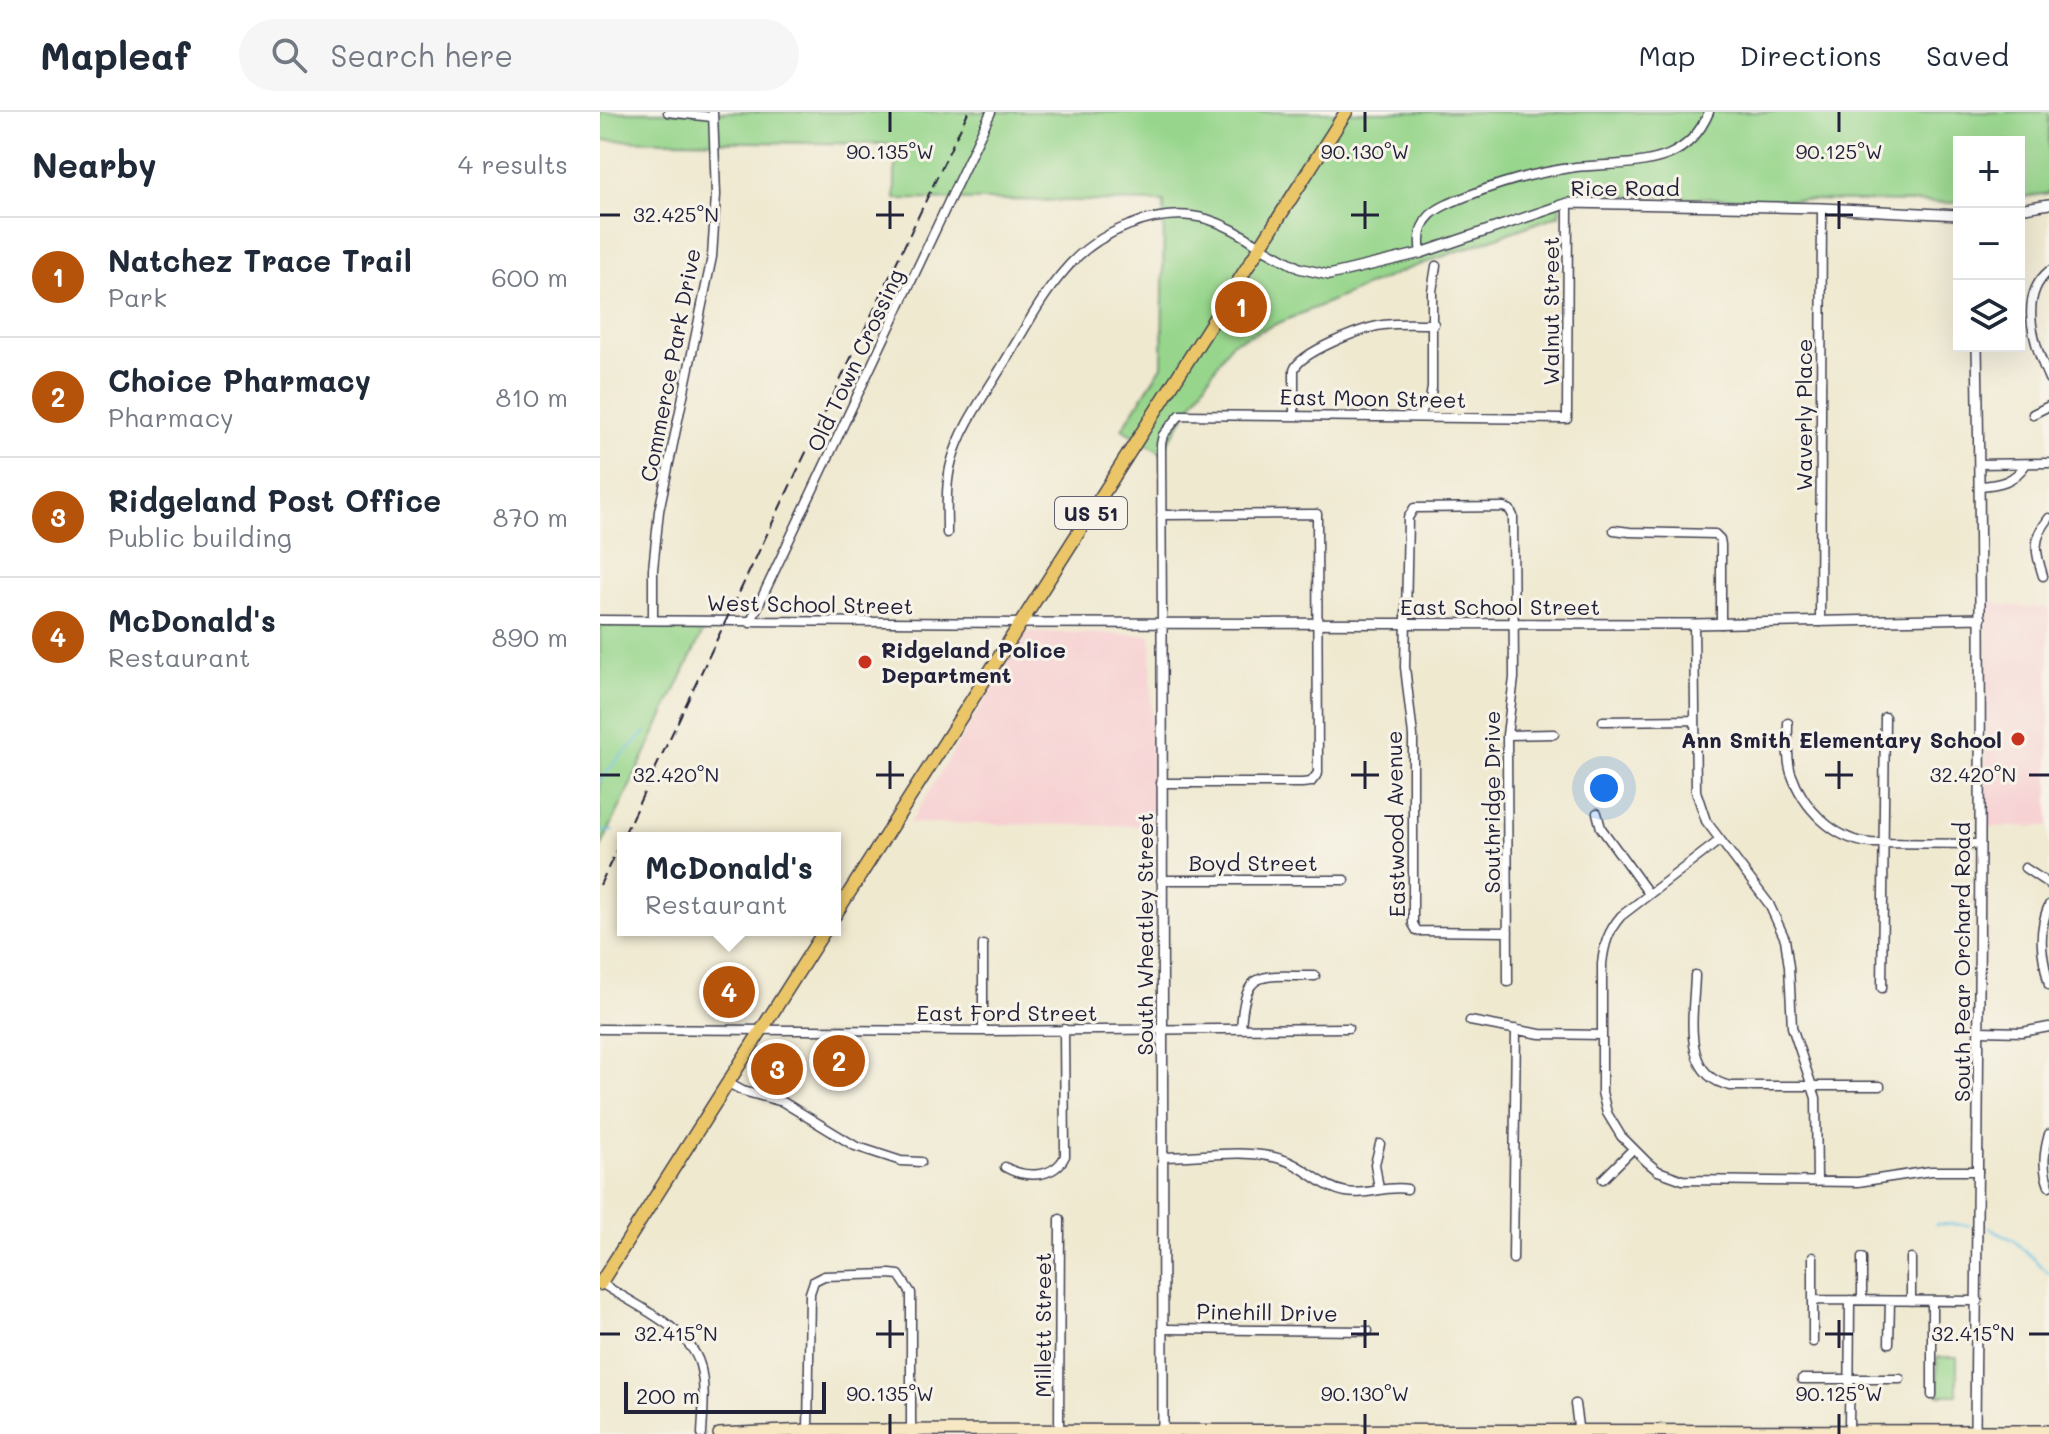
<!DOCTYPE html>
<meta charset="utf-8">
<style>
:root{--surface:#fff;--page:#f6f6f7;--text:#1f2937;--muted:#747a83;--line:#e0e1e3;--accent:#b45309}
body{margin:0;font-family:Mali,sans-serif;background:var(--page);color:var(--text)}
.controls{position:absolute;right:24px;top:24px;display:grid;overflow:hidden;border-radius:0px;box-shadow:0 8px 32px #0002}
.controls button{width:72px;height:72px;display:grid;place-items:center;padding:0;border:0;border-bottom:2px solid var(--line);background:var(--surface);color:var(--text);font:40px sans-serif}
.scale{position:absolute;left:24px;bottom:20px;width:202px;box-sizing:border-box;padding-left:8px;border:4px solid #22223b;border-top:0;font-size:22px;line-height:28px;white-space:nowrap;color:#22223b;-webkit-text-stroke:6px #f7f3e8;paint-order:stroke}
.you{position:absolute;left:1004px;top:676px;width:28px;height:28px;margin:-20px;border:6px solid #fff;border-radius:50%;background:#1a73e8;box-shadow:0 0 0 12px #1a73e833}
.badge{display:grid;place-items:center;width:52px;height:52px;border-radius:50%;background:var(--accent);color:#fff;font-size:26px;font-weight:700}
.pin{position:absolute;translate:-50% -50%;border:4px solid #fff;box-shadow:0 2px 8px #0006}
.popup{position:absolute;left:17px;top:720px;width:224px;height:104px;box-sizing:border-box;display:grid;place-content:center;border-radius:0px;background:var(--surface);filter:drop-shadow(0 2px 6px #0005);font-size:26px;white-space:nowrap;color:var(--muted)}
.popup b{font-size:30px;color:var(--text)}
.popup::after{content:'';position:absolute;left:50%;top:100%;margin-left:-16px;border:16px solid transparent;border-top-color:var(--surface)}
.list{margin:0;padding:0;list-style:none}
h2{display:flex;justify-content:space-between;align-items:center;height:104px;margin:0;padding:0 32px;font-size:34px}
h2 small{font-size:26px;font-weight:400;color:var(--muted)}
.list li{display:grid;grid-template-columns:52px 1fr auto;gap:24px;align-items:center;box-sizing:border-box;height:120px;padding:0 32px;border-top:2px solid var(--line)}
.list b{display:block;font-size:30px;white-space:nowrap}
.list p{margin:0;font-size:26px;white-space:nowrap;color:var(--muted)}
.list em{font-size:26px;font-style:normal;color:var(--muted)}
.icon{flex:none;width:44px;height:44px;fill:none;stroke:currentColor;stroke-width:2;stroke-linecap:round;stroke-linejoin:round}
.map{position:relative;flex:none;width:1449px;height:1322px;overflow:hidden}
header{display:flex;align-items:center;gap:48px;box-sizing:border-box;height:112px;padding:0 40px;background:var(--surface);border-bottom:2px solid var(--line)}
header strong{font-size:38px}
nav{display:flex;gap:44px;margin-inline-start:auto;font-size:28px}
.search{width:560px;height:72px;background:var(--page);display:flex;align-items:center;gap:20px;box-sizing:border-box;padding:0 28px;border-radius:44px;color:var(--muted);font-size:30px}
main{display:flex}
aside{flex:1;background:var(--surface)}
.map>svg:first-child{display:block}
</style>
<header>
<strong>Mapleaf</strong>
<div class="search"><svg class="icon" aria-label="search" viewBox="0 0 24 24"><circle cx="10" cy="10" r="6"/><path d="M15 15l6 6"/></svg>Search here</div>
<nav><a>Map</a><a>Directions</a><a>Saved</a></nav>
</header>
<main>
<aside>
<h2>Nearby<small>4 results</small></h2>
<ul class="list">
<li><span class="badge">1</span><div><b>Natchez Trace Trail</b><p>Park</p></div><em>600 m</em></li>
<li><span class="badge">2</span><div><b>Choice Pharmacy</b><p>Pharmacy</p></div><em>810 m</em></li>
<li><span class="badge">3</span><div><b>Ridgeland Post Office</b><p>Public building</p></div><em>870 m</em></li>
<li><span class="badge">4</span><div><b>McDonald's</b><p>Restaurant</p></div><em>890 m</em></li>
</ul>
</aside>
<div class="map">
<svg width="1449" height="1322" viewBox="0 0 1449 1322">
<rect width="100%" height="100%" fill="#f7f3e8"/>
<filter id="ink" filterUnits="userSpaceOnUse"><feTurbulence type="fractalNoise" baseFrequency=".0125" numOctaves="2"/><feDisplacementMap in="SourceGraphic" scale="16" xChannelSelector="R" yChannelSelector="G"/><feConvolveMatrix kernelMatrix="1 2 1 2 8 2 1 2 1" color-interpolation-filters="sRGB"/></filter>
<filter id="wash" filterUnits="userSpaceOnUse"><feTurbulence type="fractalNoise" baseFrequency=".006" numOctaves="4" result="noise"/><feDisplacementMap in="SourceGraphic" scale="32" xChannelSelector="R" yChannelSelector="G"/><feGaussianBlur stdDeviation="1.8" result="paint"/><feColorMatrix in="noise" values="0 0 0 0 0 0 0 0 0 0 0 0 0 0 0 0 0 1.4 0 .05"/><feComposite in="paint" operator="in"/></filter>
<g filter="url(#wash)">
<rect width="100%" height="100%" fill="#efe9d0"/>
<!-- built -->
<path fill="#f7cfd2" d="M1388,487l15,6 46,3v218l-64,1z
M426,520l125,3 1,191 -242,-3z"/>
<!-- green -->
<path fill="#96d58b" stroke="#5c7c63" stroke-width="2" d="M0,0h1449v81l-30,5v-56h-60v61l-398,-8 -2,20 -154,55 -174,73 -70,110 -39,-24 40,-63 2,-164 -269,-3v-55l-295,-4z
M0,513h106l-106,224z
M1337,1245h20v38h-19z"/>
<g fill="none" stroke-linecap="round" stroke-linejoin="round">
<!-- stream -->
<path stroke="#69c0e6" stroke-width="2" d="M0,669l15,-19 31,-30
M0,720l13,-1
M1336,1112l33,1
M1388,1115l25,13 36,33"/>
</g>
</g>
<g filter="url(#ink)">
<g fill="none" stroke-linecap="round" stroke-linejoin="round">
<defs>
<path id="minor" d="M68,0l44,5
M821,141c-7,-38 18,-46 49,-58 34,-14 70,-23 106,-28 30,-3 64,-1 92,-12 19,-8 33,-24 41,-43
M1449,159c-32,26 -14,76 0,108
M694,302v-44c6,-18 69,-42 89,-45 16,-2 34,-1 51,-1
M1433,302l16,-8
M818,303l12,-16 2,-11v-97l4,-25
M1379,352l70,-1
M1379,374c20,-1 35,-4 47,-22
M1014,418l16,2 85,2 5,5 1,6v79
M347,421c0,-24 -2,-49 5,-73 10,-36 36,-69 55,-102 18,-29 34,-61 57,-87 31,-38 93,-66 143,-52 20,6 37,16 54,28
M1443,464c-8,-26 -11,-36 6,-58
M0,508l420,3
M53,508v-51l6,-58 53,-254 4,-62 -3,-83
M1220,510l2,-414
M150,511l241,-511
M562,512l-1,-180 2,-9 17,-20 387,4 1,-216
M1094,512l2,167 10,30 63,83 16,35 4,28 3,60 24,71 1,84
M1003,609l91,-1
M1188,611c0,16 -2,34 3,50 12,35 43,67 80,70l109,1
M907,623l47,-1
M561,671h141l9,-1 7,-9 -1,-259 -156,1
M997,701l4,15 48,66
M1120,728l-99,76c-13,15 -17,29 -19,48v128l5,21 14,23 26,26 11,9 25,9 175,2 73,-11h47
M1425,756l24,16
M561,768h184
M1449,793c-12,28 -7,51 0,80
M1095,863c-1,39 -15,101 36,111h149
M908,870l-1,-247 7,-57 -1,-162 -3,-6 -6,-3 -90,1 -6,10 -3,149 8,69v188l4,7 91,1
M1282,876l3,-271
M870,909l70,13 62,1
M0,917l383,2 365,-3
M641,917c4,-63 19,-52 74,-53
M383,919v-86
M1380,919l42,1 27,-5
M128,971l15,8 40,11 72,44 46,15 20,1
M1449,1022c-5,18 -7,34 0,52
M564,1045c39,0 86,-10 123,4 21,8 36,27 59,31 21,4 40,-7 61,-3
M405,1055c19,11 49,12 60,-11l-1,-127
M1003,1067l30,-30
M779,1077l-4,-25 5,-20
M913,1147l3,-230
M1,1171c31,21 89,45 99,82 6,22 3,47 2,69
M1213,1188l165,1
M1262,1188v-42
M1311,1189v-43
M565,1217l203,2
M1213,1230v-85
M1289,1231l1,-42
M1202,1267h98
M1332,1283v-94
M975,1292l4,30
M459,1318l1,-211
M1249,1320l1,-132
M208,1321l2,-140 4,-12 10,-5 66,-2 9,1 12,18v141"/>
<path id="tertiary" d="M1419,97l30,-5
M661,135l38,21 30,7 92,-22 147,-50 254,5 137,7
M420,511l674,1 287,-6
M562,512l1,810
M1375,1322c3,-363 9,-725 2,-1088"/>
<path id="secondary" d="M119,1322l89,-4 1241,1"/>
<path id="primary" d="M235,803l511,-803
M0,1172l225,-354"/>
</defs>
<!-- minor casing -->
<use href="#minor" stroke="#414051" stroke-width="11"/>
<!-- tertiary casing -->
<use href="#tertiary" stroke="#414051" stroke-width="12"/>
<!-- secondary casing -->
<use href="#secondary" stroke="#414051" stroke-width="14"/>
<!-- primary casing -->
<use href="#primary" stroke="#414051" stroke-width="15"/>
<!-- minor -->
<use href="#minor" stroke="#fff" stroke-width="8"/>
<!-- tertiary -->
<use href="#tertiary" stroke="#fff" stroke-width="9"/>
<!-- secondary -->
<use href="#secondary" stroke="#f7e8c3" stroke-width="11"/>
<!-- primary -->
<use href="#primary" stroke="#ebc669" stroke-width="12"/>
<!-- rail -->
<path stroke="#22223b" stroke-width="2" stroke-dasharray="12 6" stroke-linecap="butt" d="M0,773l368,-773"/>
</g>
</g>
<!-- ticks -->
<path fill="none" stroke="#22223b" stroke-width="3" d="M290,0v20M765,0v20M1239,0v20M290,89v28M765,89v28M1239,89v28M0,103h20M276,103h28M751,103h28M1225,103h28M290,649v28M765,649v28M1239,649v28M0,663h20M276,663h28M751,663h28M1225,663h28M1429,663h20M290,1208v28M765,1208v28M1239,1208v28M0,1222h20M276,1222h28M751,1222h28M1225,1222h28M1429,1222h20M290,1302v20M765,1302v20M1239,1302v20"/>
<!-- markers -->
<g fill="#c8321e" stroke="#f7f3e8" stroke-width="3">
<circle cx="265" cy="550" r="8"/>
<circle cx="1418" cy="627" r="8"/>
</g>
<g text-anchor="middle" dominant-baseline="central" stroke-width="6" stroke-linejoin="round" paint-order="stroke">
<!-- shield labels -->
<rect fill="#f7f3e8" stroke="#62616f" stroke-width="2" x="455" y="385" width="72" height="32" rx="6"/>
<g font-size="20" font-weight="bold" fill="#22223b">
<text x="491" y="401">US 51</text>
</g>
<!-- street labels -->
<g font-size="22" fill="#22223b" stroke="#f7f3e8">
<text x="1025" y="75">Rice Road</text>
<text transform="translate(950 199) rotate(-90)">Walnut Street</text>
<text transform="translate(255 248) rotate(-65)">Old Town Crossing</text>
<text transform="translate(70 253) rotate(-79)">Commerce Park Drive</text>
<text transform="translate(773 286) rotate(1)">East Moon Street</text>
<text transform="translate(1203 303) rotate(-90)">Waverly Place</text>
<text transform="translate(210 492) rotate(1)">West School Street</text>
<text x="900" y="494">East School Street</text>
<text transform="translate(891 690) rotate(-90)">Southridge Drive</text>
<text transform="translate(795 712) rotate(-91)">Eastwood Avenue</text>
<text x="653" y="750">Boyd Street</text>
<text transform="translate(544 822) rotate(-90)">South Wheatley Street</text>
<text transform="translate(1361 850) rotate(-90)">South Pear Orchard Road</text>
<text x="407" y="900">East Ford Street</text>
<text transform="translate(667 1200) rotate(1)">Pinehill Drive</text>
<text transform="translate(442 1213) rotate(-90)">Millett Street</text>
</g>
<!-- poi labels -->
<g font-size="22" font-weight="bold" fill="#22223b" stroke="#f7f3e8" text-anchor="start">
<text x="281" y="537">Ridgeland Police<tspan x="281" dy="25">Department</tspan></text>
<text x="1402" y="627" text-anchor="end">Ann Smith Elementary School</text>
</g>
</g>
<g font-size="20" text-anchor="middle" fill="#22223b" stroke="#f7f3e8" stroke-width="6" stroke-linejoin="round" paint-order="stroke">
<text x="290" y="47">90.135°W</text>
<text x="765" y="47">90.130°W</text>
<text x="1239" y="47">90.125°W</text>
<text x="76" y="110">32.425°N</text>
<text x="76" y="670">32.420°N</text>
<text x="1373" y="670">32.420°N</text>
<text x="76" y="1229">32.415°N</text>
<text x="1373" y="1229">32.415°N</text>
<text x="290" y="1289">90.135°W</text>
<text x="765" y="1289">90.130°W</text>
<text x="1239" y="1289">90.125°W</text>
</g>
</svg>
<div class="controls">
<button>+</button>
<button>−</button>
<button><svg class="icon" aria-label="layers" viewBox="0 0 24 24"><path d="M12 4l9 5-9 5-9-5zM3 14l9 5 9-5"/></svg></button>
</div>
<div class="scale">200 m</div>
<div class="you"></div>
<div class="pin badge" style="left:641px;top:195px">1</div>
<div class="pin badge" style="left:239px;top:949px">2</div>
<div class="pin badge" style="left:177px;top:957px">3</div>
<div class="pin badge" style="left:129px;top:880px">4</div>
<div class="popup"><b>McDonald's</b>Restaurant</div>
</div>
</main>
